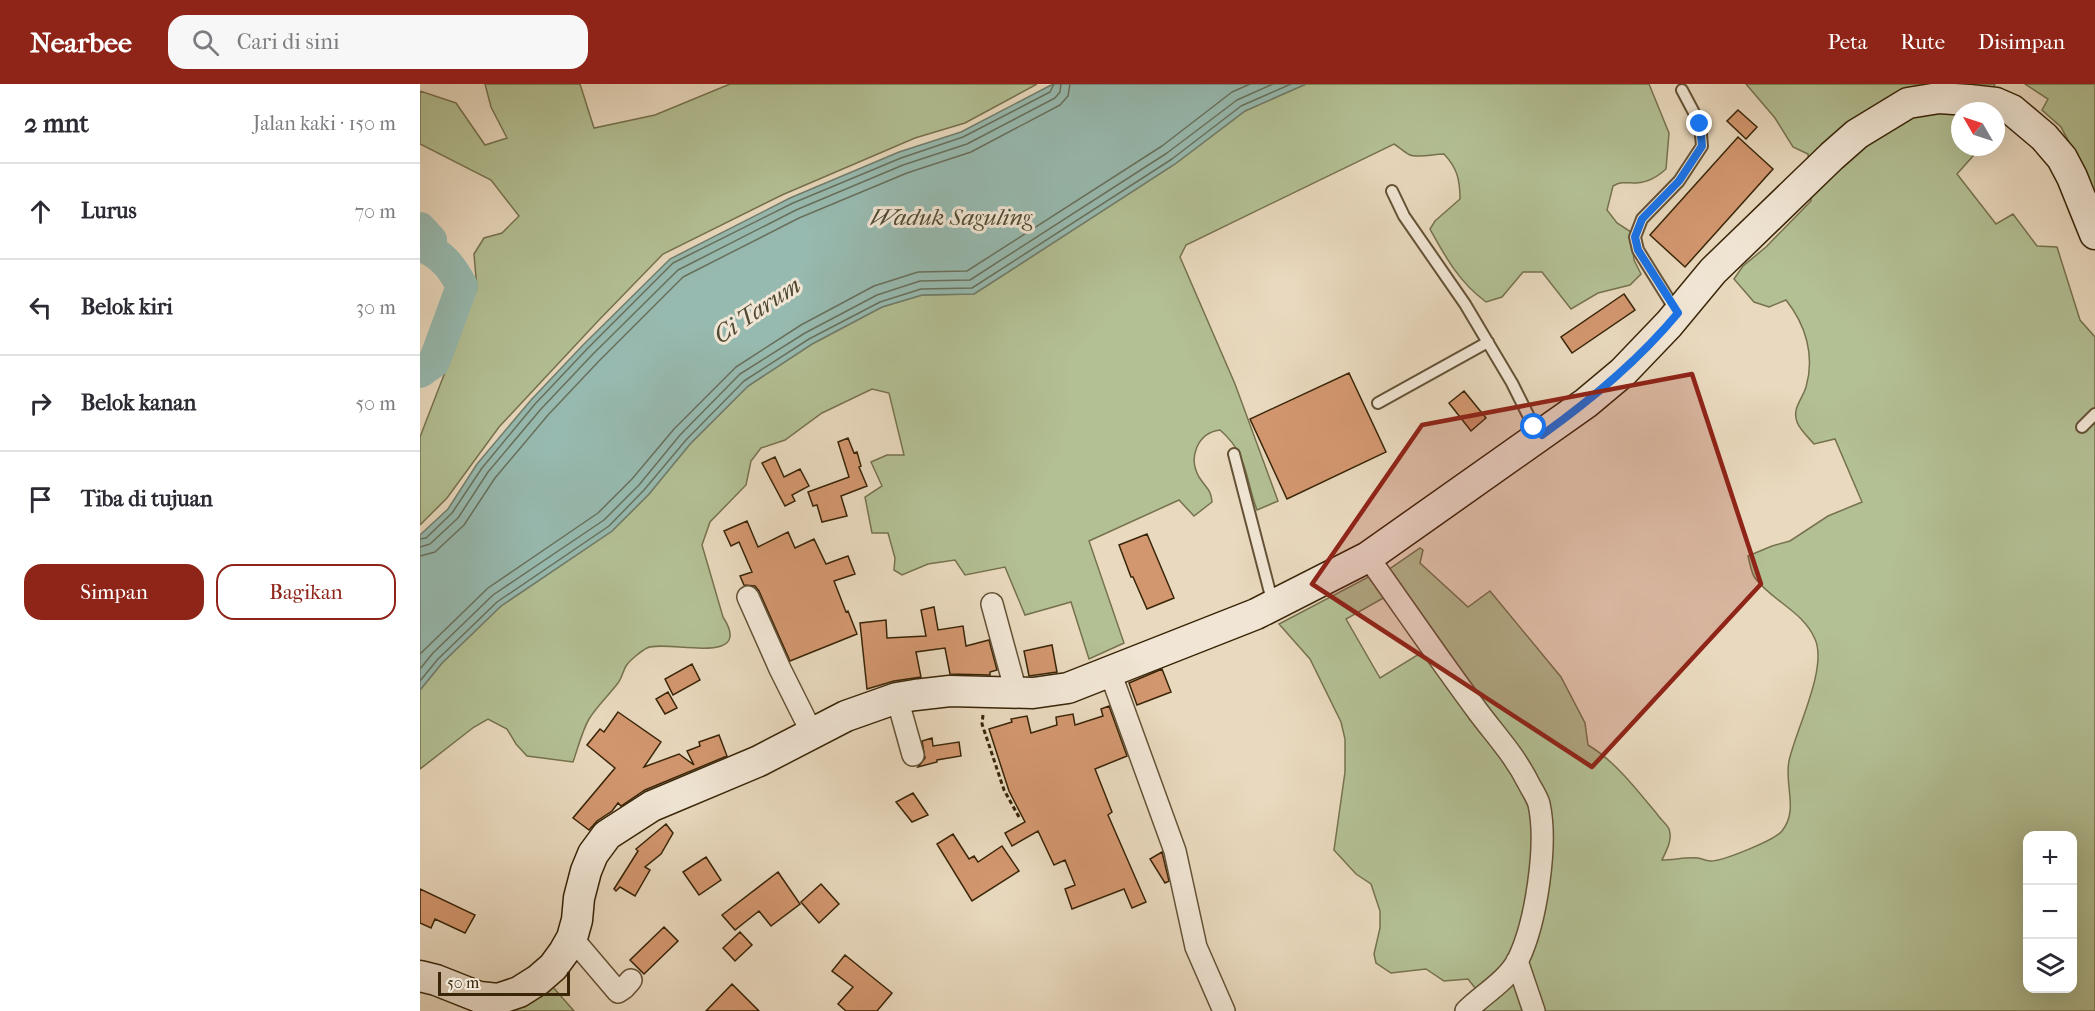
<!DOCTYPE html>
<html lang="id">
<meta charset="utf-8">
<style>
:root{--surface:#fff;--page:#f7f7f7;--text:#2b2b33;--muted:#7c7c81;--line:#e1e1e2;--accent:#8f2418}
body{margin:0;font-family:"IM FELL French Canon",serif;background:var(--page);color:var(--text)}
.controls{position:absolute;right:18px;bottom:18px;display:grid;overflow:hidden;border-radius:12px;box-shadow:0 6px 24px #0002}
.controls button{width:54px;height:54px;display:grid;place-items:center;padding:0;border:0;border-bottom:2px solid var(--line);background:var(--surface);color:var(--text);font:30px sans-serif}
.compass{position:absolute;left:1531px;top:18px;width:54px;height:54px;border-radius:50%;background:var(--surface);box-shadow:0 6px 24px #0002;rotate:309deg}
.scale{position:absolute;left:18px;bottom:15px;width:132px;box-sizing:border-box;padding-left:6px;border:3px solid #392508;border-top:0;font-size:16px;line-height:21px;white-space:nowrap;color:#392508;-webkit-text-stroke:4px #f1e6d5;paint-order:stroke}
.stop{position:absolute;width:18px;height:18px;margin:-14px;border:4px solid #1a73e8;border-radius:50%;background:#fff}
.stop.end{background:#1a73e8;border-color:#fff;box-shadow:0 2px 6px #0008}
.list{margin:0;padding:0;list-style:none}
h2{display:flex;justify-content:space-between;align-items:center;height:78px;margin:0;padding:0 24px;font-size:26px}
h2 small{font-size:20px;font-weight:400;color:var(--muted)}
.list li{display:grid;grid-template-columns:39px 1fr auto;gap:18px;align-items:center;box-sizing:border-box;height:96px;padding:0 24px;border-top:2px solid var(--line)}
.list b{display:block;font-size:22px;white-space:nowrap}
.list em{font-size:20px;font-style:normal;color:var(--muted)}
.actions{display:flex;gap:12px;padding:18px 24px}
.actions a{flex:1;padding:14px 0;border:2px solid var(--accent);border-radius:18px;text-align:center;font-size:21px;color:var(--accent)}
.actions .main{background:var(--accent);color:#fff}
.icon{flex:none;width:33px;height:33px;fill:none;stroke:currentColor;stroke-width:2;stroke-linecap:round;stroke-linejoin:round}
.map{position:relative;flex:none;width:1675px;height:927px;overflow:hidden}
header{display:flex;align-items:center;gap:36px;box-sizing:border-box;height:84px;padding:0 30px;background:var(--accent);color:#fff}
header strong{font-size:28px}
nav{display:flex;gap:33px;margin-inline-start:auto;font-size:21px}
.search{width:420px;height:54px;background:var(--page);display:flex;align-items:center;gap:15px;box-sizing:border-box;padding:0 21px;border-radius:18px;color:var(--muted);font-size:22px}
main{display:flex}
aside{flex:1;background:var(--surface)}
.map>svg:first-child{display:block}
</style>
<header>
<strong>Nearbee</strong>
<div class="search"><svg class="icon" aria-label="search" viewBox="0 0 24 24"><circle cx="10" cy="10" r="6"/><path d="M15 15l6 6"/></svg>Cari di sini</div>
<nav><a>Peta</a><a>Rute</a><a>Disimpan</a></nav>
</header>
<main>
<aside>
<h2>2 mnt<small>Jalan kaki · 150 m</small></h2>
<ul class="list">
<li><svg class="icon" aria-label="ahead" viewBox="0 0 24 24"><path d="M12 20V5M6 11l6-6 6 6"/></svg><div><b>Lurus</b></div><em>70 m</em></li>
<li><svg class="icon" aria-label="left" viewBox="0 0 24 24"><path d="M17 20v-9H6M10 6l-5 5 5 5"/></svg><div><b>Belok kiri</b></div><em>30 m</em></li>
<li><svg class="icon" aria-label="right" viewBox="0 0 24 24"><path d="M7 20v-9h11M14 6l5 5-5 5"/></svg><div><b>Belok kanan</b></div><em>50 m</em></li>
<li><svg class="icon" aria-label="arrive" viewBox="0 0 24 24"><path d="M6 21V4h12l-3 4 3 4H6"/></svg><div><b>Tiba di tujuan</b></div></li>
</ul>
<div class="actions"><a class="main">Simpan</a><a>Bagikan</a></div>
</aside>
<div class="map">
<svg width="1675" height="927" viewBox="0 0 1675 927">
<rect width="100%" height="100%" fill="#e9d9be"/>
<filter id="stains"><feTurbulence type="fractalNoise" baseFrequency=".00333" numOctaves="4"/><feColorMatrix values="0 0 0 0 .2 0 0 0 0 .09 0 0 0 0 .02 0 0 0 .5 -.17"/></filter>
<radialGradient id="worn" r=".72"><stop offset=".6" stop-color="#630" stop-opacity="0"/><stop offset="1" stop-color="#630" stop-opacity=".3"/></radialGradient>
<!-- green -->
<path fill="#b3c094" stroke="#76724e" stroke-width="1.5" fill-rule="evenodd" d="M65,0h95l14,44 61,-13 75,-31h307l-72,39 -50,15 -133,57 -119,59 -65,67 -99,106 -52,71 -27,27v-88l37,-96 7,-39 13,-13 -3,-35 10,-16 18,-5 17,-17 -28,-36 -71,-36v-53l36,12 29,42 22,-7 -16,-31z
M886,0h343l20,49 -3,36c-9,8 -17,13 -30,14 -9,0 -14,-2 -23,3l-6,24 10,13 14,9 3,28 7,14 -11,11 -32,8 -27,16 -29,-37h-19l-21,25 -16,5c-27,-20 -40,-44 -56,-73l5,-8 25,-22c0,-20 -3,-31 -16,-45 -9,0 -27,4 -34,1 -5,-2 -11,-8 -16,-11l-208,101 -6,12 55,127 43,117 -21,9c-12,-32 -9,-56 -37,-80 -23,3 -32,28 -21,47 7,11 12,12 13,25l-18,14 -15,-16 -90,41 35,102 -35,16 -18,-57 -46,13 -20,-48 -40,8 -10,-15 -27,4 -26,11 -8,-5 1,-12 -7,-25h-16l-7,-36 17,-11 -11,-24 16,-7h17l-15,-62 -17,-4 -50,24 -37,27 -24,8 -10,13 -5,24 -36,37 -8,23 21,72c33,51 -58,22 -76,31 -6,3 -18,13 -21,18 -3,5 -4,12 -8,17 -9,12 -21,23 -29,36 -7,12 -11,29 -16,43l-46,-6 -11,-12 -9,-15 -19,-10 -14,8 -54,42v-79l22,-27 59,-57 111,-75 37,-37 41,-50 58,-58 64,-42 70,-37 40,-12 52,-1 201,-130 70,-53z
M1326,0h249l-6,12 -29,15v36h21l-24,27 39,50 17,-10 24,32 20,1 23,73 15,17v674h-611l3,-8 -19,-24 -24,2 -18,-12 -35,4 -15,-10 -2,-9 6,-26v-17l-9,-27 -15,-10 -22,-24 11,-78v-33l-4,-17 -31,-63 -31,-35 95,-50 13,22 -41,23 34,59 54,-33 -46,-75 32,-22 3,2 -3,13 48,44 22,-16 71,86 24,46 3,22c27,16 49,45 69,69 3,5 10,10 12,15 4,11 -3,22 -7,31 11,0 25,-3 36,-2 5,1 9,3 13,3 12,0 64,-21 71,-30 17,-21 2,-46 7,-70 7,-32 39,-93 26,-122 -12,-28 -43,-38 -60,-61 -4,-5 -5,-15 -7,-22l24,-10 18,-5 38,-25 34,-14 -27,-63 -21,5c-5,-6 -14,-14 -17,-22 -5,-14 5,-22 9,-35 9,-31 0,-62 -20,-87l-17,7 -15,-5 -20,-23 9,-13 23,-19 45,-46 -3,-47 -15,-7 -18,-29zM1608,752h44v152h-44z
M1605,0h70v113l-9,-23 -25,-47 -19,-17 6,-11z
M132,902l22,25h-59z"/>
<!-- water -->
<path fill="#97bab0" stroke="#717e6d" stroke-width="1.5" d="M633,0h253l-61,27 -70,53 -201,130 -52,1 -40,12 -70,37 -64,42 -58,58 -41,50 -37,37 -111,75 -59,57 -22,27v-155l28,-26 29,-45 54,-64 52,-55 87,-86 120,-61 109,-46 62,-20z"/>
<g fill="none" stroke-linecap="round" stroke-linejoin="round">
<!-- shore -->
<path stroke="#68705c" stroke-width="1.5" d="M0,455l6,-1 26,-25 30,-45 53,-64 52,-55 86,-86 120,-60 108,-45 62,-21 87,-45 4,-8
M0,463l10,-3 28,-26 30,-46 53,-63 52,-55 85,-84 118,-60 107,-45 64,-21 88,-46 5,-6 1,-8
M0,472l15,-4 29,-27 31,-47 53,-63 51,-54 84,-84 116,-59 108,-45 64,-21 89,-47 8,-9 2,-12
M0,570l68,-66 110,-75 34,-34 42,-50 62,-62 65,-42 73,-39 44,-14 49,-1 195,-125 70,-54 18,-8
M0,585l13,-16 60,-58 111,-75 35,-35 41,-50 60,-61 65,-41 72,-38 43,-14 50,-1 197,-127 70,-53 36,-16
M0,597l18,-22 59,-57 112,-76 35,-36 42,-50 58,-59 65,-42 71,-37 41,-13 51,-1 200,-129 69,-53 50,-22"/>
<!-- river -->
<path stroke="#97bab0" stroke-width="32" d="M0,144l11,12 -1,10c16,9 23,20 32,36l-28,76 -14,10"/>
</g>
<!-- building -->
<path fill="#d3976f" stroke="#392508" stroke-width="1.5" d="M1318,26l19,17 -11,12 -19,-18z
M1318,53l35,32 -88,98 -35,-32z
M1204,210l11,16 -63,43 -11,-16z
M929,289l37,79 -99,47 -37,-80z
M1044,307l22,27 -15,13 -22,-28z
M428,354l6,15 3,-1 4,14 -2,1 8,19 -26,10 6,20 -25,6 -5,-17 -4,1 -5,-14 41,-15 -11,-35z
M355,373l9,20 16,-8 9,17 -17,9 3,6 -10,5 -23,-43z
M327,437l11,26 30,-15 7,16 19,-9 12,25 22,-8 7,18 -21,7 12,31 2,-1 9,23 -67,27 -31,-70 -4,-5 -11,-1 -4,-9 12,-4 -13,-30 -8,4 -7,-15z
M727,450l27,64 -27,11 -14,-32h-2l-12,-32z
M514,523l4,23 25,-4 3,20 23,-6 8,30 -7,2v3l-40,-1 -5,-26 -29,4 5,25 -27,4 -27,8 -7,-66 26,-3 1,18 39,-2 -5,-26z
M632,561l5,27 -28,4 -5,-25z
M272,580l8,16 -27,15 -8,-16z
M742,585l9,23 -34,13 -8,-22z
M248,608l9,16 -12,6 -9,-15z
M689,622l18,50 -32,13 17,43 -4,3 38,87 -14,6 -8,-19 -52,20 -7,-20 10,-4 -10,-25 -11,5 -16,-34 -26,15 -7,-13 20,-11 -16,-31 -20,-62 23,-7 -1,-3 16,-3 4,17 26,-8 -1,-8 17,-3 2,11 28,-9 -2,-7z
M198,628l43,30 -17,25 35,-13 15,11 -7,-14 13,-5 -1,-4 20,-7 8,21 -82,34 -24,16 -3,-3 -6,8 -15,10 -8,9 -16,-12 42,-50 -28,-23 13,-16 4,3z
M512,654l1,8 26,-4 2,14 -24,4v2l-19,5 7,-9 -3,-17z
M493,709l15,22 -16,7 -16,-20z
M246,740l7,9 -12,21 -16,13 5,3 -15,26 -15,-9 -4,4 -2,-2 24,-38 -2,-2z
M533,750l16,25 5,-3 4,6 24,-16 17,25 -47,30 -35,-57z
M742,768l7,29 -4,2 -15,-24z
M286,773l15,23 -22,15 -16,-23z
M358,788l22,32 -29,22 -12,-15 -24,19 -13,-15z
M401,800l18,20 -20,19 -18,-21z
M0,805l55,26 -10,18 -30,-14 -4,9 -11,-5z
M244,843l14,14 -34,33 -14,-14z
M320,848l12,13 -17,16 -12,-13z
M425,871l47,38 -15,18h-31l-8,-7 15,-17 -21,-16z
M312,900l27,27h-53z"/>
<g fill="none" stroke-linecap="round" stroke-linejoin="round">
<defs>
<path id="lane" d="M972,107l12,25 61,88 47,79 22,44 6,6
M1256,227l-38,-61 -3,-13 7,-18 37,-38 23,-35 -2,-22 -18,-34
M958,319l110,-61
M1662,343l13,-13
M814,370l39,150"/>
<path id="street" d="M948,473c37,52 73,105 111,156 19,25 36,43 50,71 3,6 8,13 10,20 9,41 -3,119 -21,156 -11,21 -36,35 -52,51
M328,513l32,72 32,64
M572,520l24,88
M690,588l65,179 21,96 28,64
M477,614l16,57
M152,854l46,54 6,-4 7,-8
M1097,877l17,50"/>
<path id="secondary" d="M0,892l16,4 43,17 19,2 21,-7 19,-12 15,-13 11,-15 8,-14 5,-18 2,-22 7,-27 7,-17 14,-19 45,-29 107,-45 87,-45 51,-18 18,-3 35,-4 83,2 35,-5 188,-74 112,-57 218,-154 37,-31 46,-48 44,-53 119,-115 25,-22 51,-31 31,-5 30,2 27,3 16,7 32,27 18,21 10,19 23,57"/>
</defs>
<!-- lane casing -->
<use href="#lane" stroke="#655236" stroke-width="14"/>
<!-- street casing -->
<use href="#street" stroke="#655236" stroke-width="24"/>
<!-- secondary casing -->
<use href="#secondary" stroke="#392508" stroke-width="33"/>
<!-- path -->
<path stroke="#392508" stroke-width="3" stroke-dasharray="4.5 3" stroke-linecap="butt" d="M563,631l-1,9 22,66 16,29"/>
<!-- lane -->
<use href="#lane" stroke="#f1e6d5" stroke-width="10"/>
<!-- street -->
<use href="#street" stroke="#f1e6d5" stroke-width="21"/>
<!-- secondary -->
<use href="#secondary" stroke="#f1e6d5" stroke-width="30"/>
</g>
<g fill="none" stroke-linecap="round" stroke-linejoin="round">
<!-- route -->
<path stroke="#1a73e8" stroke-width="8" d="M1114,343l8,8c50,-36 96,-74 136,-122l-40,-63 -3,-13 7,-18 37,-38 23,-35 -2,-22"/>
</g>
<!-- marked area -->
<path fill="#8f2418" fill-opacity="0.2" stroke="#8f2418" stroke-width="4.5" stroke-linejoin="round" d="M1272,290l69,210 -169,183 -280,-183 110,-159z"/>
<g text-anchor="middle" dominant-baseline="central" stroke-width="6" stroke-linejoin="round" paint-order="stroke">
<!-- water labels -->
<g font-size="24" font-style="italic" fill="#504a32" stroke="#f1e6d5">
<text x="531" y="133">Waduk Saguling</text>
<text transform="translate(337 226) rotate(-34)">Ci Tarum</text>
</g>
</g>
<rect width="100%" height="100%" filter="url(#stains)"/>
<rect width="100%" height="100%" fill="url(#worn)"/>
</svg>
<div class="controls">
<button>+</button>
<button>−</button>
<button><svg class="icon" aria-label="layers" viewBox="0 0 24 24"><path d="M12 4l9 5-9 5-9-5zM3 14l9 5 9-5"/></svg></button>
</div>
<svg class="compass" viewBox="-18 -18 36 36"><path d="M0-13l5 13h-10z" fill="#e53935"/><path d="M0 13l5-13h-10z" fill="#7c7c81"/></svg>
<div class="scale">50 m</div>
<div class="stop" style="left:1114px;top:343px"></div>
<div class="stop end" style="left:1280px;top:40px"></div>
</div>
</main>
